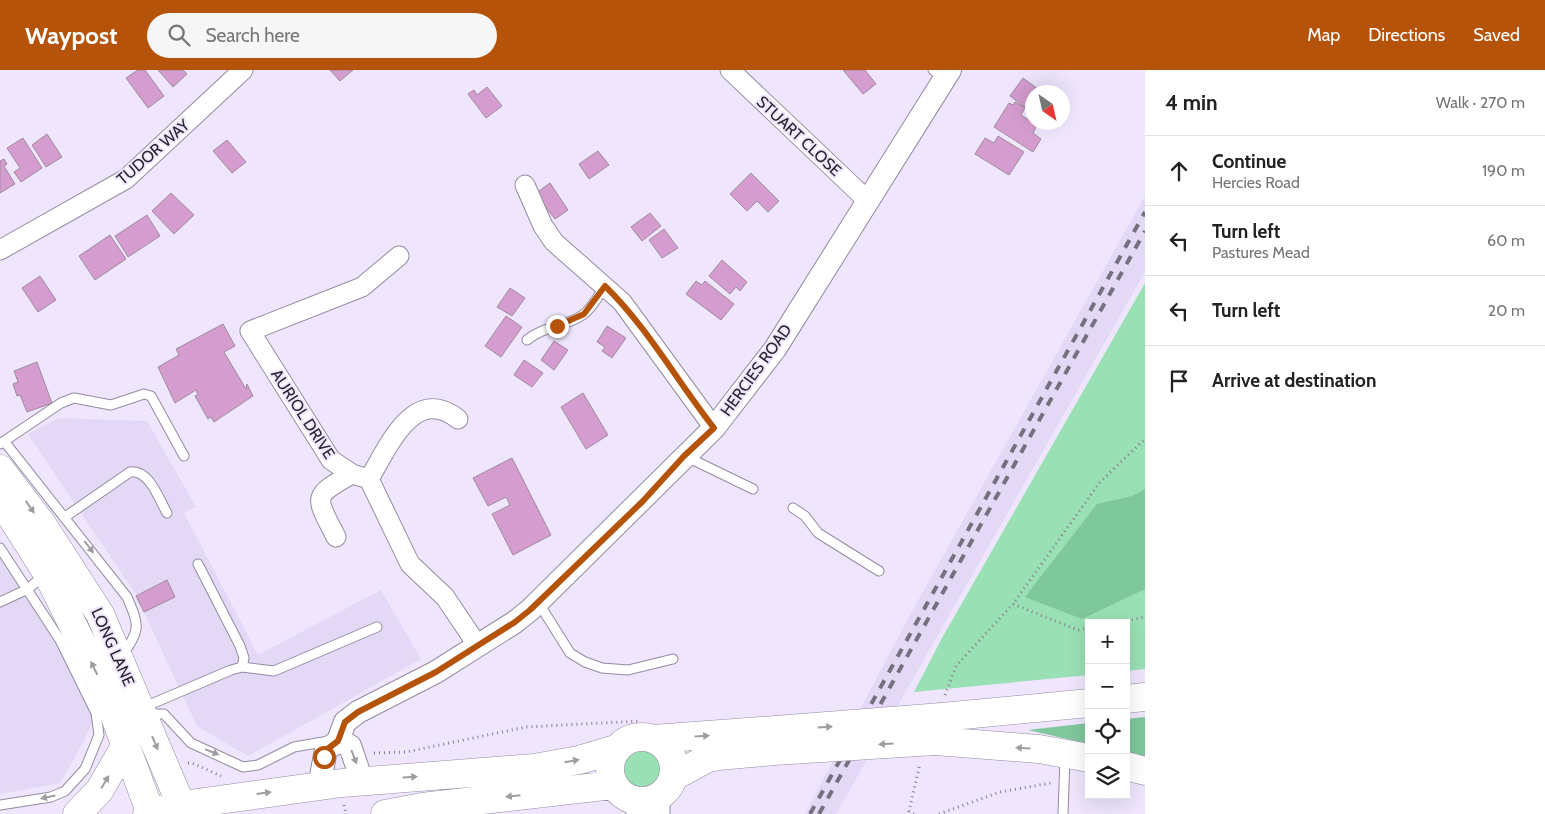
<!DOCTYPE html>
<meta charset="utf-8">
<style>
:root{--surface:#fff;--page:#f6f6f6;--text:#222;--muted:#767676;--line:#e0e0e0;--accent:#b45309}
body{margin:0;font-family:Cabin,sans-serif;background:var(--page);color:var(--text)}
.controls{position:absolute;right:15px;bottom:15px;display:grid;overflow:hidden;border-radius:0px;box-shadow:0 5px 20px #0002}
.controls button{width:45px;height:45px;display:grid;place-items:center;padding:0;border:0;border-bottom:1px solid var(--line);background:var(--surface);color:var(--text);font:25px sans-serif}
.compass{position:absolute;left:1025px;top:15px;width:45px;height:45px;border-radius:50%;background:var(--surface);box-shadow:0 5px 20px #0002;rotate:146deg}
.stop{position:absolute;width:15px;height:15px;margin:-11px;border:4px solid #b45309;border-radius:50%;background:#fff}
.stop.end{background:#b45309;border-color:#fff;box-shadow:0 1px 5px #0008}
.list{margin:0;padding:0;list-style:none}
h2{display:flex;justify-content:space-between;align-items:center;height:65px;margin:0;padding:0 20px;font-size:21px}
h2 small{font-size:16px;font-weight:400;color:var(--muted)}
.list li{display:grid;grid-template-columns:32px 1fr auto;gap:15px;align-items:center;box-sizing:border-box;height:70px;padding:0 20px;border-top:1px solid var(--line)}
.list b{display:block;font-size:19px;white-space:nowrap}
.list p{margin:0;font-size:16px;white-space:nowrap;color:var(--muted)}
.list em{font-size:16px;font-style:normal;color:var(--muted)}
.icon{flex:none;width:28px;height:28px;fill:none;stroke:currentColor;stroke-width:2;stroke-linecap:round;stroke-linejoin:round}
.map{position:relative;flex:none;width:1145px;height:744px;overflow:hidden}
header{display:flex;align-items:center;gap:30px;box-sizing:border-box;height:70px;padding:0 25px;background:var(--accent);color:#fff}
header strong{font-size:24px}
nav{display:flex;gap:28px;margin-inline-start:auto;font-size:18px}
.search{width:350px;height:45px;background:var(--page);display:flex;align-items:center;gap:12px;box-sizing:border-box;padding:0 18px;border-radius:28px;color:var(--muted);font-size:19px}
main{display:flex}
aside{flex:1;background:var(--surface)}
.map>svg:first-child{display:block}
</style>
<header>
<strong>Waypost</strong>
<div class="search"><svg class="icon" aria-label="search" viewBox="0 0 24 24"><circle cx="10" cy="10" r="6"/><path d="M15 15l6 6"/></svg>Search here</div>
<nav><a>Map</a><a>Directions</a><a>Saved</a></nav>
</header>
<main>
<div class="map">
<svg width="1145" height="744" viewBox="0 0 1145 744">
<rect width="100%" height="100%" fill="#efe6fd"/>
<!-- built -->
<path fill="#e3d8f6" d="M1145,126v76l-309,542h-31l101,-192z
M59,348l88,3 49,86 -12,6 74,142 123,-65 40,69 -173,97 -51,-30 -62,-133 -107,-159z
M0,483l28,36 68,124 -12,28 -24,42 -60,11z"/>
<!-- green -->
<path fill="#9ae0b5" d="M1145,213v386l-19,2v-48h-37v52l-175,17 28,-54z
M624 699a18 18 0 1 1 36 0a18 18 0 1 1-36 0Z"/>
<!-- forest -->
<path fill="#7fc79c" d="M1145,419v100l-63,30 -57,-22 72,-93 35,-8z
M1145,647v41l-19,-5v-34z
M1089,653v21l-61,-14z"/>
<!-- building -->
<path fill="#d59cd0" stroke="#9e8c9c" d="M138,0h7l19,26 -16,12 -22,-30z
M158,0h25l4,4 -14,13z
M330,0h23l-13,11z
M843,0h22l11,14 -13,10z
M1023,8l19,14h-10v16l-2,3 -20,-15z
M487,17l15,19 -16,12 -18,-24 6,-4 3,5z
M1015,32l10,6 -4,7 16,10 -4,8 8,6 -8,13 -39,-25 15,-24 4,2z
M47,64l15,23 -16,10 -14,-22z
M998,66l26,16 -15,23 -34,-21 10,-16 9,5z
M23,68l19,30 -21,14 -7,-10 6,-4 -13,-20z
M227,70l19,22 -14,11 -19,-22z
M598,81l11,14 -20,14 -10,-15z
M4,89l3,5 -3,2 11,18 -15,9v-32z
M751,103l28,28 -11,11 -11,-11 -10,10 -17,-17z
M550,113l18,27 -13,9 -20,-25z
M171,123l23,22 -20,19 -22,-23z
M650,143l11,13 -19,15 -11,-14z
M147,145l13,21 -32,21 -13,-21z
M664,159l14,19 -16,10 -13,-18z
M110,165l16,24 -31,21 -16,-24z
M722,190l25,22 -7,9 -4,-4 -6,7 -21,-18z
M40,206l16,24 -18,12 -16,-24z
M696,211l6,4 3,-4 29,23 -13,16 -35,-26z
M510,218l15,10 -13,18 -15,-9z
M506,246l16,11 -21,30 -16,-11z
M223,254l12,22 -11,6 22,37 1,-5 6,12 -39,26 -3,-5 -3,2 -13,-23 3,-1 -2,-5 -21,13 -17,-36 21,-12 -3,-6z
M607,256l19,12 -14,20 -10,-7 3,-4 -8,-5z
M554,271l14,9 -14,20 -13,-10z
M524,290l19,13 -11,14 -18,-12z
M37,292l15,41 -25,9 -7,-17 -3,1 -4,-12 5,-2 -4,-11z
M583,323l25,42 -22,14 -25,-42z
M512,388l39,77 -38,20 -21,-41 18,-9 -4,-8 -18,9 -15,-28z
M167,510l8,17 -31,15 -8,-16z"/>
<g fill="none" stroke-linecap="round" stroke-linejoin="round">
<defs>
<path id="service" d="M933,0l11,10
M527,270c16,-14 40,-13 57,-26 9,-7 15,-19 21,-28
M4,371l123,156c13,30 13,32 -5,59
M0,374l61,-41 13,-5 37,7 33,-11 7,2 33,60
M687,387l66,32
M793,438l12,8 13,17 61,38
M65,447l65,-45c19,-3 29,27 37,41
M0,478l60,92 36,73 3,22 -14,34 -20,22 -14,6 -51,8
M198,494l42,82 4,12 -2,9
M0,532l28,-13 16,-14
M538,532l32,51 15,9 17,6 26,2 45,-11
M142,638l89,-38 11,-3 32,4 103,-44
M148,644h16l27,29 52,24 15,-2 36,-18 35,-6
M1063,744l2,-56"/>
<path id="minor" d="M730,0l138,131
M525,115l18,41 11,16 68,60 92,126
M0,180l126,-71 117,-109
M399,186l-37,31 -112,44 81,129 21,14 17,5 41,85 35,33 33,49
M369,409c19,-31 44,-95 89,-60
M336,467c-20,-40 -26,-40 16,-63
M629,729l9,15
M660,744v-19"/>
<path id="tertiary" d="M338,671l12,5 12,35
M319,716l7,-36 12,-9 7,-19 13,-10 78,-40 79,-50 15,-12 184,-182 61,-79 175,-279"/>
<path id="primary" d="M0,399l42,55 58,90 85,200
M0,429l47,74 58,117 46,124
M610 699a32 32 0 1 1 64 0a32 32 0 1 1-64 0Z
M77,744l22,-23 27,-46
M147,744l35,-9 160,-22 192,-15 45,-8 37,-11
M385,744l37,-7 191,-22"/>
<path id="trunk" d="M1126,629l19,-2
M942,647l147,-14
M653,669l123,-9
M935,671l104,8 50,9
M1126,696l19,5
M673,707l33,-18 12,-3 56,-5"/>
</defs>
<!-- service casing -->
<use href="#service" stroke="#938ba0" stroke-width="11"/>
<!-- minor casing -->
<use href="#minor" stroke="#938ba0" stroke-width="21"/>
<!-- tertiary casing -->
<use href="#tertiary" stroke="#938ba0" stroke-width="24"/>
<!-- primary casing -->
<use href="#primary" stroke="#938ba0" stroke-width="29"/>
<!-- trunk casing -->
<use href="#trunk" stroke="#938ba0" stroke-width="29"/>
<!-- path -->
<path stroke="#857e8e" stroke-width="3" stroke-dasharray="1 4" stroke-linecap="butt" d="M1117,553l28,-6
M1089,558l-11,2 -65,-26 87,-122 45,-43
M945,625l11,-29 57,-62
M374,683l32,-1 120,-25 114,-6
M188,693h4l29,13
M344,735l2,9
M914,744l-5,-3 11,-47
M939,744l61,-22 51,-9"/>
<!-- service -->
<use href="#service" stroke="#fff" stroke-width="9"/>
<!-- minor -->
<use href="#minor" stroke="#fff" stroke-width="19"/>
<!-- tertiary -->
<use href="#tertiary" stroke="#fff" stroke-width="22"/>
<!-- primary -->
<use href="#primary" stroke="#fff" stroke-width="28"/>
<!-- trunk -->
<use href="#trunk" stroke="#fff" stroke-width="28"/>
<!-- rail -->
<path stroke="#76707e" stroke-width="4" stroke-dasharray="9 9" stroke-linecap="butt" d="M810,744l335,-602
M819,744l326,-583"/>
<defs>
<path id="trunk-bridge" d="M776,660l166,-13
M774,681l161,-10"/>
</defs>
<!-- trunk-bridge casing -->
<use href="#trunk-bridge" stroke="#938ba0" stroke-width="29" stroke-linecap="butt"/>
<!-- trunk-bridge -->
<use href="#trunk-bridge" stroke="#fff" stroke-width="28"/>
</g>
<!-- one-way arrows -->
<defs><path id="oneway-solid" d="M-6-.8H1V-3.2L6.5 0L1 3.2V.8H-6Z" transform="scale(1.25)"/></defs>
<g fill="#9f9da1">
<use href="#oneway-solid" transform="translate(30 437) rotate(55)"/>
<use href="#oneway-solid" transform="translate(89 477) rotate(52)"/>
<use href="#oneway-solid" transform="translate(94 598) rotate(-116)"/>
<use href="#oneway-solid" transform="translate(825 657) rotate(-4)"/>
<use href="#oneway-solid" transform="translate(702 666) rotate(-4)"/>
<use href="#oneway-solid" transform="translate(155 673) rotate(67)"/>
<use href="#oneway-solid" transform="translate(886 674) rotate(177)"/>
<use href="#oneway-solid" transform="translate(1023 678) rotate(-176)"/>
<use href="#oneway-solid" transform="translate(212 682) rotate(22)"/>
<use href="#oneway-solid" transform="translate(354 687) rotate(69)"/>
<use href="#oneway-solid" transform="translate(572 691) rotate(-10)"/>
<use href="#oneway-solid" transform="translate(410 707) rotate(-4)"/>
<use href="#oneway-solid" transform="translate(105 712) rotate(-59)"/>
<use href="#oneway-solid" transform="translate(264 723) rotate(-7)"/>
<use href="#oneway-solid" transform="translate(513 726) rotate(174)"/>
<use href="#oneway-solid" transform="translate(48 727) rotate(168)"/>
</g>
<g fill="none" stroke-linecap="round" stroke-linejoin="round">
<!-- route -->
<path stroke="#b45309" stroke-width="6" d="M324,687l2,-7 12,-9 7,-19 13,-10 78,-40 79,-50 15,-12 113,-109 41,-45 30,-28c-37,-47 -66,-100 -109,-142l-21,28 -27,12"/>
</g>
<g text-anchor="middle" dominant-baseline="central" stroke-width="4" stroke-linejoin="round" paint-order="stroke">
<!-- street labels -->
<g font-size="16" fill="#29252e" stroke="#efe6fd">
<text transform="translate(799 66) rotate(43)">STUART CLOSE</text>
<text transform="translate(153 82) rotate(-41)">TUDOR WAY</text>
<text transform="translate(756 300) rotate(-54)">HERCIES ROAD</text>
<text transform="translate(303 344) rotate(57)">AURIOL DRIVE</text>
<text transform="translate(113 577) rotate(66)">LONG LANE</text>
</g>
</g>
</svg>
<div class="controls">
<button>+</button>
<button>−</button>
<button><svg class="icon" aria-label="locate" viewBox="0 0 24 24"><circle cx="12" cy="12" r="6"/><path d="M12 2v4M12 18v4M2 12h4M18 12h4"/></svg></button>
<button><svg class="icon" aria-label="layers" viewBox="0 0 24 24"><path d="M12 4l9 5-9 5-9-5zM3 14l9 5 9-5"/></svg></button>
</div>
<svg class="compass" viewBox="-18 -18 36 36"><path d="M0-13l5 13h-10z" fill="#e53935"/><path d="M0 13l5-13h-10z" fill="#767676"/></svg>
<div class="stop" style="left:324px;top:687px"></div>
<div class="stop end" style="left:557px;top:256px"></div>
</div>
<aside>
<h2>4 min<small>Walk · 270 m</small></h2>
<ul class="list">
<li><svg class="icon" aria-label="ahead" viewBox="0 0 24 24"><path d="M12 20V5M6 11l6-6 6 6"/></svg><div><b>Continue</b><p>Hercies Road</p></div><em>190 m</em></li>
<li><svg class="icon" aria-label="left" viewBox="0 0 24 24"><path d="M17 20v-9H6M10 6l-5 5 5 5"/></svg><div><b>Turn left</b><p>Pastures Mead</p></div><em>60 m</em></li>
<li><svg class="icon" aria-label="left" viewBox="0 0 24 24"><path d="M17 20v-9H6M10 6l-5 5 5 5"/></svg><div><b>Turn left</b></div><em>20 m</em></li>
<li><svg class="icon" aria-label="arrive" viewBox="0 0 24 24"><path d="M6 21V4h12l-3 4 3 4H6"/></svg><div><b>Arrive at destination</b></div></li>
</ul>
</aside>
</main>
